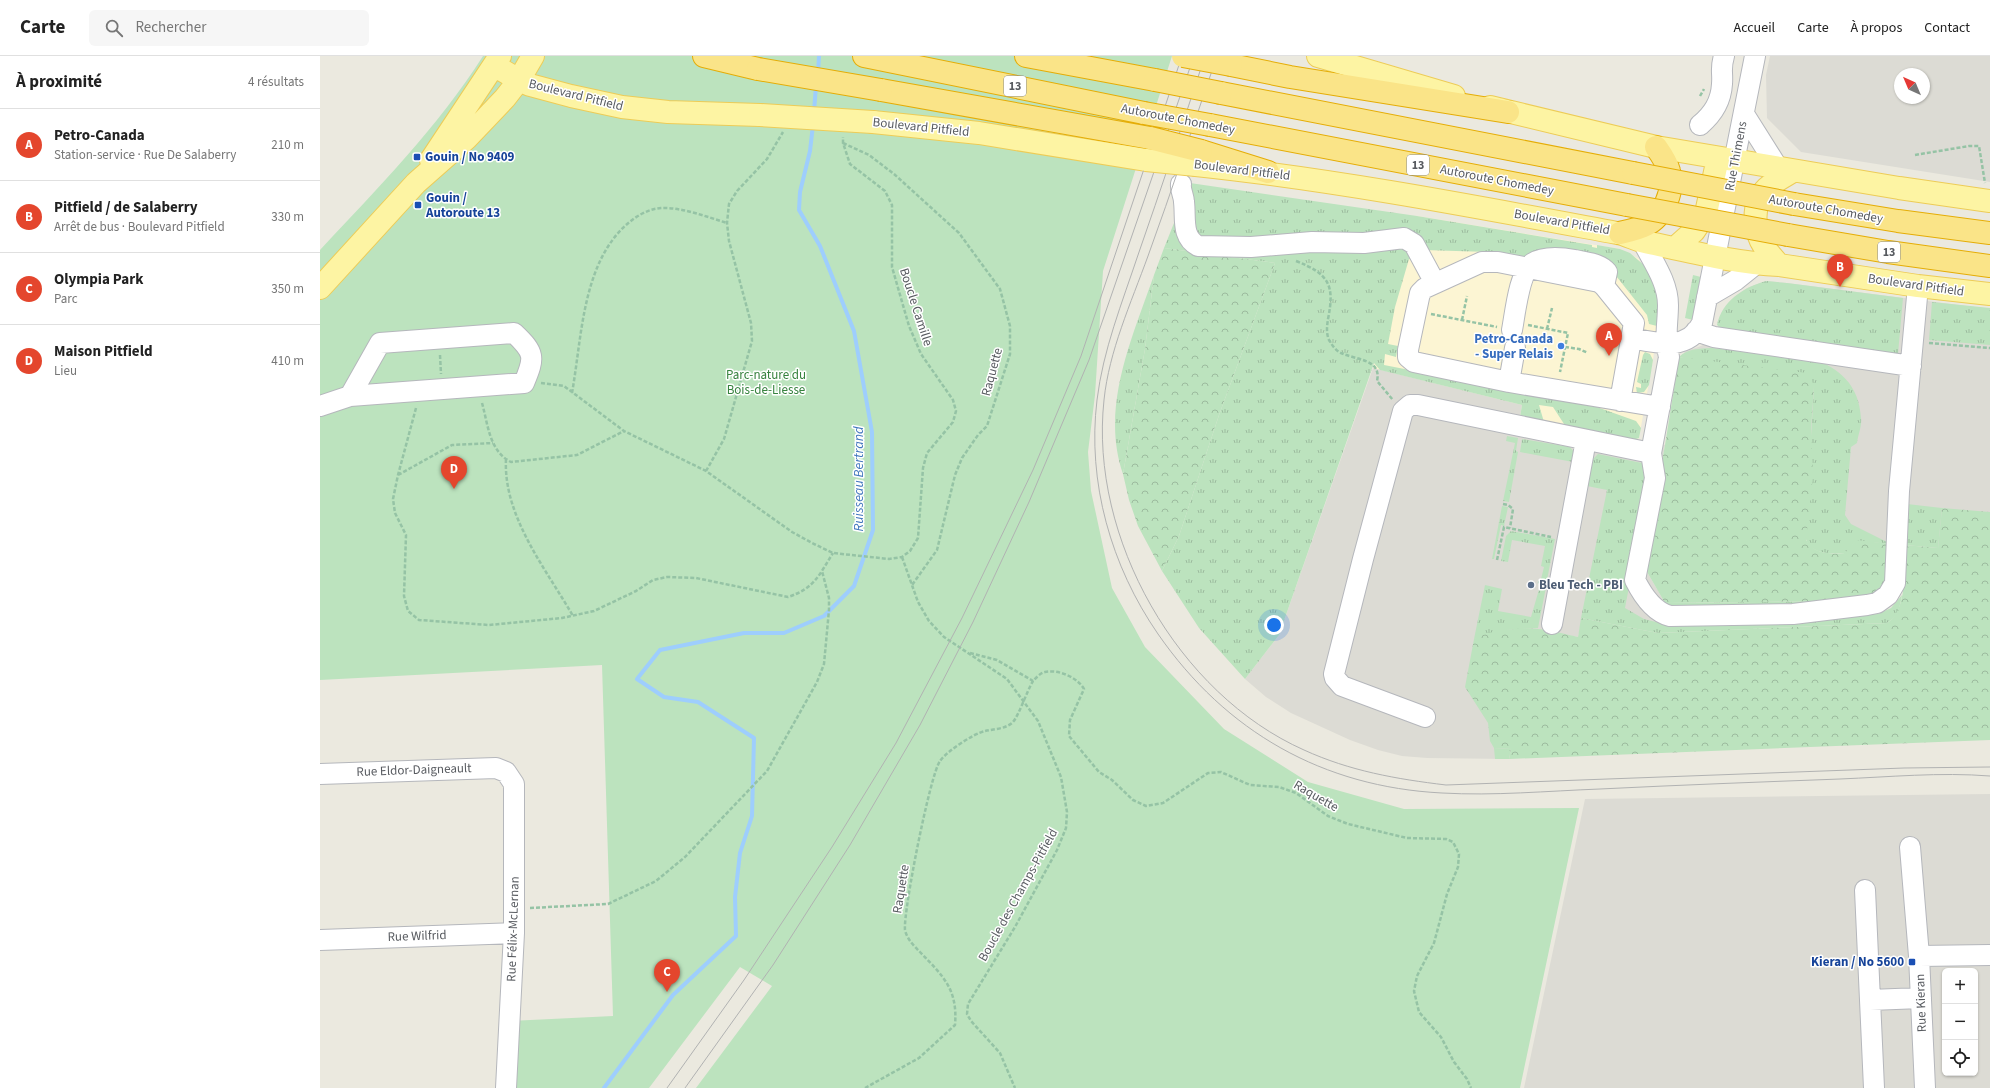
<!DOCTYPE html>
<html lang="fr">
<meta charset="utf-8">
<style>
:root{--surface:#fff;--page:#f6f6f6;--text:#222;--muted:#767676;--line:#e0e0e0;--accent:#e4462d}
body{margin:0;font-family:"Source Sans 3",sans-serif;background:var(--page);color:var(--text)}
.controls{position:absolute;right:12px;bottom:12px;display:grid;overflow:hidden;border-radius:6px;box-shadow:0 1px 3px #0004}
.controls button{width:36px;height:36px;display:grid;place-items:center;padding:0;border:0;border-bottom:1px solid var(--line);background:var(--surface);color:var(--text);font:20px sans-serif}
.compass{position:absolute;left:1574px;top:12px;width:36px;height:36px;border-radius:50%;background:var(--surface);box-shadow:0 1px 3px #0004;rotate:316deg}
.you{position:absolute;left:954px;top:569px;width:14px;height:14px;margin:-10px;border:3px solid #fff;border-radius:50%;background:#1a73e8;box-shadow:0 0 0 6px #1a73e833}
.badge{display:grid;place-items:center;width:26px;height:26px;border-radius:50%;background:var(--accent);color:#fff;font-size:13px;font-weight:700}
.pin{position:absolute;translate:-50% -33px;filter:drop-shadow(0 1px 2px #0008)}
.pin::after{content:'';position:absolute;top:21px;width:14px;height:12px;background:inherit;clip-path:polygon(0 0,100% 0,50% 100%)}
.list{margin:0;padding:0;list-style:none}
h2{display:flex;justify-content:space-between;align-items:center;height:52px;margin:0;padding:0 16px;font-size:17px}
h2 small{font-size:13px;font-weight:400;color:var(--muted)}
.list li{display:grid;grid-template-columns:26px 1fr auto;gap:12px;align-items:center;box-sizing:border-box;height:72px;padding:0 16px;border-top:1px solid var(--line)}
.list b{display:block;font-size:15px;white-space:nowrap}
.list p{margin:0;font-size:13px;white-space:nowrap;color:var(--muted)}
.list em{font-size:13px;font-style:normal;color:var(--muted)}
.icon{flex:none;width:22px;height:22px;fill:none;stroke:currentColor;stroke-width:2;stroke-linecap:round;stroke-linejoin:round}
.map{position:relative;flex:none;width:1670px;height:1032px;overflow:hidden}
header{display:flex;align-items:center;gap:24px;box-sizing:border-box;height:56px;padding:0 20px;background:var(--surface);border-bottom:1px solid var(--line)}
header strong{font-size:19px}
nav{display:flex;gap:22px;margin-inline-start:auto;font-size:14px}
.search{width:280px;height:36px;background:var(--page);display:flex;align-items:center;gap:10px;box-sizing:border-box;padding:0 14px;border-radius:6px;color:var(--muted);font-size:15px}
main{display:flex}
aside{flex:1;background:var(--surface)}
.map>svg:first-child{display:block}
</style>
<header>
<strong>Carte</strong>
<div class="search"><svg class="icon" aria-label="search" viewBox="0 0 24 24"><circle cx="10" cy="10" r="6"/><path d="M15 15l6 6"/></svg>Rechercher</div>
<nav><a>Accueil</a><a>Carte</a><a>À propos</a><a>Contact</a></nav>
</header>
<main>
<aside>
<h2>À proximité<small>4 résultats</small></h2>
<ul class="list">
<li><span class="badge">A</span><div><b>Petro-Canada</b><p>Station-service · Rue De Salaberry</p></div><em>210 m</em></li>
<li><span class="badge">B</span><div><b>Pitfield / de Salaberry</b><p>Arrêt de bus · Boulevard Pitfield</p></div><em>330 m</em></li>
<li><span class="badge">C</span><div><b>Olympia Park</b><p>Parc</p></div><em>350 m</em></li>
<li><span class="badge">D</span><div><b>Maison Pitfield</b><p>Lieu</p></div><em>410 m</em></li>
</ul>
</aside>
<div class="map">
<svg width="1670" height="1032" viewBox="0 0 1670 1032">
<defs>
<pattern id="grass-tufts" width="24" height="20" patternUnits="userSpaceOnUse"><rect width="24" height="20" fill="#bce3be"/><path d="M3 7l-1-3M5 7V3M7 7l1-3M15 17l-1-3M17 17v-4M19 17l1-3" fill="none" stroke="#9cbb9e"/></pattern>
<pattern id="forest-crowns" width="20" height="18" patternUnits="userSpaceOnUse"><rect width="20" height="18" fill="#bce3be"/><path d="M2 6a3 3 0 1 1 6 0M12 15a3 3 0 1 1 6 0" fill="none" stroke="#9cbb9e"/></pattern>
</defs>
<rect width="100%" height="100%" fill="#ebe9df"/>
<!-- commercial -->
<path fill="#fcf5d3" d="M1097,160l203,33 19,10 18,67 -4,34 -14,78 -3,1 -116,-22 2,-12 -149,-37z"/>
<!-- industrial -->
<path fill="#dcdbd4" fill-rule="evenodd" d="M1450,0h220v126l-189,-30 -34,-34 -1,-43zM1580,18h24v24h-24z
M1446,225l21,2 203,26v215l-52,24 -133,-12 -121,-184 17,-6 7,-4 9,-13 8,-20 9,-12 13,-9z
M1053,312l149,37 -2,12 145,28 -22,120 22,38 -7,30 -76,-15 -4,19 -40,-8 -29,130 -82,-1 -25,-2 -24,-6 -28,-10 -59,-27 -25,-16 -21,-18 34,-44z
M1670,738v294h-466l61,-289zM1625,915h30v102h-30z"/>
<!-- grass -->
<path fill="url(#grass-tufts)" d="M870,127l227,33 175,29v2l5,1v-3l23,4 10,4 15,13 14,27 -2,33 -8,-2 -2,-9 -38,-48 -79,-8 -41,-7 -66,-2 -10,10 -4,-1 -14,48 -7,37 10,2 -2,11 -11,-3 -1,11 210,41 42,15 5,7 -2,10 -3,1h-7l-63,-12 -13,-20 -14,-2 5,17 -24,-5 2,-12 -142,-35 -6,-7 -95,272 -34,44 -46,-51 -37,-57 17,-35 40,-121 56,-152 -111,-15z
M834,219l-9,74 -22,125c-23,-66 9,-136 31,-199z
M1373,219l8,2 -8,43 -8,-2z
M1446,225l21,2 116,15 -5,56 -177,-26 -4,-3c5,-24 27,-38 49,-44z
M1612,246l58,6v37l-61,-5z
M1391,292l100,10c29,10 48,27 50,60 1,8 -3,17 -4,25l-6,4 -6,68 6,9 40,20 -35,-3 -11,13c-16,-1 -36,1 -40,-18l9,-149 -135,-30c9,-9 20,-8 32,-9z
M1325,296l5,2 3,6 -4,25 -5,7 -7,1 -1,-6 5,1v-4l-4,-2 6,-27z
M1187,380l11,2 -2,13 2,1 -9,50 -6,-1 12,-58 -9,-2z
M1202,383l48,8 4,5 -1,10 -53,-10z
M1278,398l44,9 3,3 3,21 -23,121 19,11 16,4 218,-9 13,-6 11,-13c-2,12 -4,22 -15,28l-229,10 -77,-15 26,-128 -20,-4 6,-27z
M1587,448l35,4 -4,40 -33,-3z
M1182,450l6,1 -4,19 -3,-1 -7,34h-2z
M1191,475l44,8 -8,41 -6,-1 3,-12 -3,-1 4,-20 -33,-6 -4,22 -7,-1 5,-25z
M1165,529l17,4 -4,22 33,6 9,-31 6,1 -8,41 -31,2 -33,9z
M1528,545l-185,8 2,-6z
M1174,692l17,1 -2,10h-14z"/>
<!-- forest -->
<path fill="url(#forest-crowns)" d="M844,192l111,15 -56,152 -40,121 -17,35 -24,-45 -9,-26 -6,-26 22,-125 9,-74z
M1359,301l128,16 4,5 3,9 -3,42 2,47 -7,64c9,15 23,13 38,14l12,-14 35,4 -1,33 -14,17 -28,7 -183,2 -22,-38 22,-120z
M1622,452l48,4v228l-481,19 2,-10 -17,-1 -4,-7 -2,-18 -23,-36 9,-48c14,-9 48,-12 64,-10 13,1 27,5 40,8l3,-19 77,15 229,-10c21,-12 17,-56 18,-78l33,3z"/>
<!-- park -->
<path fill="#bce3be" d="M163,0h689l-69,215 -8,124 -7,57 3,39 21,97 33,59 79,82 84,53 96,27 175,-1 -59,280h-824l76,-102 -32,-19 -91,121h-142l3,-67 103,-5 -11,-351 -282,15v-430c57,-61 118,-123 163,-194z"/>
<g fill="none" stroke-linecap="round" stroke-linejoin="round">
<!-- stream -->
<path stroke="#9ecefd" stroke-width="4" d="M498,17l1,-17
M494,56l2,-27
M284,1032l69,-93 63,-59 -1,-39 5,-44 12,-37 2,-78 -56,-36 -34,-5 -27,-18 23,-29 84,-17h40l40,-17 30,-30 19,-56 -1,-98 -18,-101 -34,-85 -21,-36 1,-18 10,-41 3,-26"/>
<defs>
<path id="minor" d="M1424,58l34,54
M1380,69c13,-11 21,-23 22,-41 1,-12 -2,-15 2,-28
M861,128c-1,6 3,12 3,18 2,16 -3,35 14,44l53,1 61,-5 52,1 40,-5 10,6 21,39
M1323,186c10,20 25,40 25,63 0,18 -4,34 1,52l-18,96 4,25 -20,102c7,14 19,32 35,36l123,-2 74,-9 10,-2 11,-8 7,-12 4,-92 19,-205
M1387,241l29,-17 20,-16
M1192,274c3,-15 7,-59 21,-67 11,-7 31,-5 42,-3 11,3 25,3 32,12l-3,14
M1376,275l18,6 197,29
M1311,282c25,5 57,14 71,-15l53,-267
M1189,326l6,-34
M1300,345l14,-78 -30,-37 -5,-4 -101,-20h-16l-57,26 -5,5 -12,57v7l6,5 95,20 151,25
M0,350l30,-10 174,-13c11,-26 11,-30 -10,-50l-134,10 -30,53
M1232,568l34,-184
M1105,661l-83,-31 -7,-8 -1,-4 29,-115 40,-148 7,-6h8l233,48
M0,718l176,-6 10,4 8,12v149l-8,155
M1590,791l9,109 6,132
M1545,834l9,198
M0,884l194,-7
M1599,900l71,-1
M1550,944l51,-2"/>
<path id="major" d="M998,0l136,40
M175,10l24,14 11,5 41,11 51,11 46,5 92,3
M1170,51l166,40 243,41 91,13
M553,66l106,11 167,27
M111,104l69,-104
M876,109c141,15 281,42 421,68 9,1 18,7 28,9 44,9 89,21 134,23l139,21 72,8
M1355,192l19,-17 12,-18 12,-55
M1459,209c-5,-6 -10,-11 -14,-17 -12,-18 -14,-44 2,-60 8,-7 18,-12 26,-17
M0,232l96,-105 51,-45 38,-40 14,-18 14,-24"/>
<path id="highway" d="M384,0l54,13
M544,0l280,57
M706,0l129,24
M911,9l59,12 218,35
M561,34l269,48
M901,37l412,80
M890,69l417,80
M881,95l67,21
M1474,148l104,17 92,12
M1300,177c8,-2 18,-4 26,-8 18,-9 29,-35 23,-54 -2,-8 -8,-17 -13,-24
M1468,179l100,17 102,14"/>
</defs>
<!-- minor casing -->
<use href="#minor" stroke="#b5b7bc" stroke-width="22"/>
<!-- major casing -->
<use href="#major" stroke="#edcc57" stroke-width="24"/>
<!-- highway casing -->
<use href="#highway" stroke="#e5ad06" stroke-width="24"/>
<!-- path -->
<path stroke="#95c3a5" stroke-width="2.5" stroke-dasharray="4 2" stroke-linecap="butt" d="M1380,40l4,-7
M523,87l26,12 25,19 65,59 41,56 10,37v28l-23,72 -9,9 -16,23 -7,17 -18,75 -25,35
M1595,99l54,-9h10l6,37
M976,205c33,13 39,24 32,58 -1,7 -2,14 1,21 3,5 7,11 12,13 15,7 41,6 36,28l16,19
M1111,258l66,13
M1142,264l5,-24
M1208,269l40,8 -8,39
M1227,273l5,-21
M1609,287l61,5
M1245,291l14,2 9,4
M120,299l1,19
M221,327l23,3 60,45 82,40 86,61 22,12 19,9 56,6 13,-2 8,-6 8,-13 5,-70 4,-15 26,-31 3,-11 -3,-11 -32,-46 -12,-28 -17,-59v-62l-7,-14 -35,-27 -7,-21v-6
M252,337c10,-56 10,-128 54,-168 10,-9 22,-16 35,-17 21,-1 46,9 66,15
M162,347c6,21 7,48 29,59l66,-7 47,-24
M96,352l-18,67 -5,24 2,14 11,22 -2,61 4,15 11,9 70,5 73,-7 32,-7 42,-20 17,-11 14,-3 29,1 92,19c27,-9 31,-22 45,-44
M186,403c-3,57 40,110 67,157
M386,415l18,-32 28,-98 -1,-18 -22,-82 -2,-18 2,-19 8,-13 30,-32 16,-27
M78,419l54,-30 41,-2
M1183,448l5,1 5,4 -3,19
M582,501l16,45 11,19 15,16 63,42 31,42 23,56 6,35 -1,16 -9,22 -42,77 -47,77 -1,10 4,7 29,32 15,35
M1177,504l7,-33 47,10
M1218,526l7,1
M650,597l27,7 36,21c3,-3 7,-8 12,-9 14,-3 33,6 39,17l-14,31 -1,16 30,36 13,8 21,20 13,6 17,-3 45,-30 13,-1 29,13 29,2 17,6 32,23 20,8 59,14 39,1 7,3 6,12 -1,13 -11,27 -13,49 -17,33 -3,15 5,21 22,25 13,25 13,17 4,9
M210,852l78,-4 48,-23 29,-24 82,-86 50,-89 7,-18 5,-54v-12l-7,-27
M545,1032l54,-30 36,-33c3,-36 -12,-49 -35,-73 -6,-6 -13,-13 -15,-22 -2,-18 25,-155 35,-169 7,-10 33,-27 45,-30 9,-2 21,-2 28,-9 6,-7 14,-31 20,-41"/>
<!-- minor -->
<use href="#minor" stroke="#fff" stroke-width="20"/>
<!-- major -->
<use href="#major" stroke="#fdf4a3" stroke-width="22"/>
<!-- highway -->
<use href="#highway" stroke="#fae488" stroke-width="22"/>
<!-- tram -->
<path stroke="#b1b2b2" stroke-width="1" d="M885,0c-22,67 -44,133 -67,199 -16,48 -35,95 -41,145 -10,82 14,166 61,234 68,98 165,153 284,159 52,3 105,-2 158,-4 80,-4 160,-7 240,-10 49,-2 100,-7 150,-3
M897,0c-23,67 -45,134 -69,200 -17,47 -39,95 -44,144 -15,138 74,294 200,350 46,21 92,29 142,35l458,-17 86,-1
M347,1032l77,-108 88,-133 64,-104 66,-125 71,-148 48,-114 101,-300
M365,1032l88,-123 77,-120 70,-120 53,-103 56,-120 60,-142 105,-304"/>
<defs>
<path id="major-bridge" d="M440,59l113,7
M826,104l50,5"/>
<path id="highway-bridge" d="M863,0l48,9
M438,13l123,21
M835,24l66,13
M824,57l66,12
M830,82l51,13
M1313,117l161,31
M1307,149l161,30"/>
</defs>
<!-- major-bridge casing -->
<use href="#major-bridge" stroke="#edcc57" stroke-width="24" stroke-linecap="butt"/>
<!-- highway-bridge casing -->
<use href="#highway-bridge" stroke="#e5ad06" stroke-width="24" stroke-linecap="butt"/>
<!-- major-bridge -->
<use href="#major-bridge" stroke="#fdf4a3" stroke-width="22"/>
<!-- highway-bridge -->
<use href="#highway-bridge" stroke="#fae488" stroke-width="22"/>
</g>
<!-- markers -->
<g fill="#1a4fb4" stroke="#fff" stroke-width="1.5">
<rect x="93" y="97" width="8" height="8" rx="2"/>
<rect x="94" y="145" width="8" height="8" rx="2"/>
<rect x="1588" y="902" width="8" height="8" rx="2"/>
</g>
<circle fill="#3f7fe0" stroke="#fff" stroke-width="1.5" cx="1241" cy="290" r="4"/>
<circle fill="#5c6f8a" stroke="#fff" stroke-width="1.5" cx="1211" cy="529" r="4"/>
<g text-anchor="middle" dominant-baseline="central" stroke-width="3" stroke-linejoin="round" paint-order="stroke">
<!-- shield labels -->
<g fill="#fff" stroke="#8a8c90" stroke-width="1">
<rect x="684" y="20" width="22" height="20" rx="3"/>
<rect x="1087" y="99" width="22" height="20" rx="3"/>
<rect x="1558" y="186" width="22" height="20" rx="3"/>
</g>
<g font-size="12" font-weight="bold" fill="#585b60">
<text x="695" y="30">13</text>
<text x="1098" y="109">13</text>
<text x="1569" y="196">13</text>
</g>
<!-- street labels -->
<g font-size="13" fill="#585b60" stroke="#fff">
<text transform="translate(256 39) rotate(14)">Boulevard Pitfield</text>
<text transform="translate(858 63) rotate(11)">Autoroute Chomedey</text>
<text transform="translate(601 71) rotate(6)">Boulevard Pitfield</text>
<text transform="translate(1416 100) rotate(-79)">Rue Thimens</text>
<text transform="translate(922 114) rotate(7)">Boulevard Pitfield</text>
<text transform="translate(1177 124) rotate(11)">Autoroute Chomedey</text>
<text transform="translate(1506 153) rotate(10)">Autoroute Chomedey</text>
<text transform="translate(1242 166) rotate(10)">Boulevard Pitfield</text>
<text transform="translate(1596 229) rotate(8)">Boulevard Pitfield</text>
<text transform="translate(596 251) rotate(72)">Boucle Camille</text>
<text transform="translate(672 316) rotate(-75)">Raquette</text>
<text transform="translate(94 714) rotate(-2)">Rue Eldor-Daigneault</text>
<text transform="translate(996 740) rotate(30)">Raquette</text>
<text transform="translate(581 833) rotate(-81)">Raquette</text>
<text transform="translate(698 839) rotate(-61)">Boucle des Champs-Pitfield</text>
<text transform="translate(193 873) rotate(-88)">Rue Félix-McLernan</text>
<text transform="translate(97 880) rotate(-2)">Rue Wilfrid</text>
<text transform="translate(1601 947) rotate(-92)">Rue Kieran</text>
</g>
<!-- transit labels -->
<g font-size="13" font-weight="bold" fill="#164399" stroke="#fff" text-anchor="start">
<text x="105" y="101">Gouin / No 9409</text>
<text x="106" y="142">Gouin /<tspan x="106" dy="15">Autoroute 13</tspan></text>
<text x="1584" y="906" text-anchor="end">Kieran / No 5600</text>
</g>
<!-- shop labels -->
<g font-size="13" font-weight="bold" fill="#366cbe" stroke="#fff" text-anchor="end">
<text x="1233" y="283">Petro-Canada<tspan x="1233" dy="15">- Super Relais</tspan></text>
</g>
<!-- park labels -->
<g font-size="13" fill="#36823e" stroke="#fff">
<text x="446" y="319">Parc-nature du<tspan x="446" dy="15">Bois-de-Liesse</tspan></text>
</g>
<!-- service labels -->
<g font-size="13" font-weight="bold" fill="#4e5e75" stroke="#fff" text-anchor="start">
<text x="1219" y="529">Bleu Tech - PBI</text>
</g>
<!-- water labels -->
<g font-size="14" font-style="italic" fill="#4277be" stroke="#fff">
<text transform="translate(539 423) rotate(-90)">Ruisseau Bertrand</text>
</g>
</g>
</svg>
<div class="controls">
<button>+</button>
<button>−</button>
<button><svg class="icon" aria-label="locate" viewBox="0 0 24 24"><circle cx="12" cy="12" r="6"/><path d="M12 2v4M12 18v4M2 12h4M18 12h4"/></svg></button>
</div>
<svg class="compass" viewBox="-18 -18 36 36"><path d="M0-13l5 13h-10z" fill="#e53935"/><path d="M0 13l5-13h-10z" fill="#767676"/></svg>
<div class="you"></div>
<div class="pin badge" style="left:1289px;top:300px">A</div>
<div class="pin badge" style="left:1520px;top:231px">B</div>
<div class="pin badge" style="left:347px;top:936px">C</div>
<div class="pin badge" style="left:134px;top:433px">D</div>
</div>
</main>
